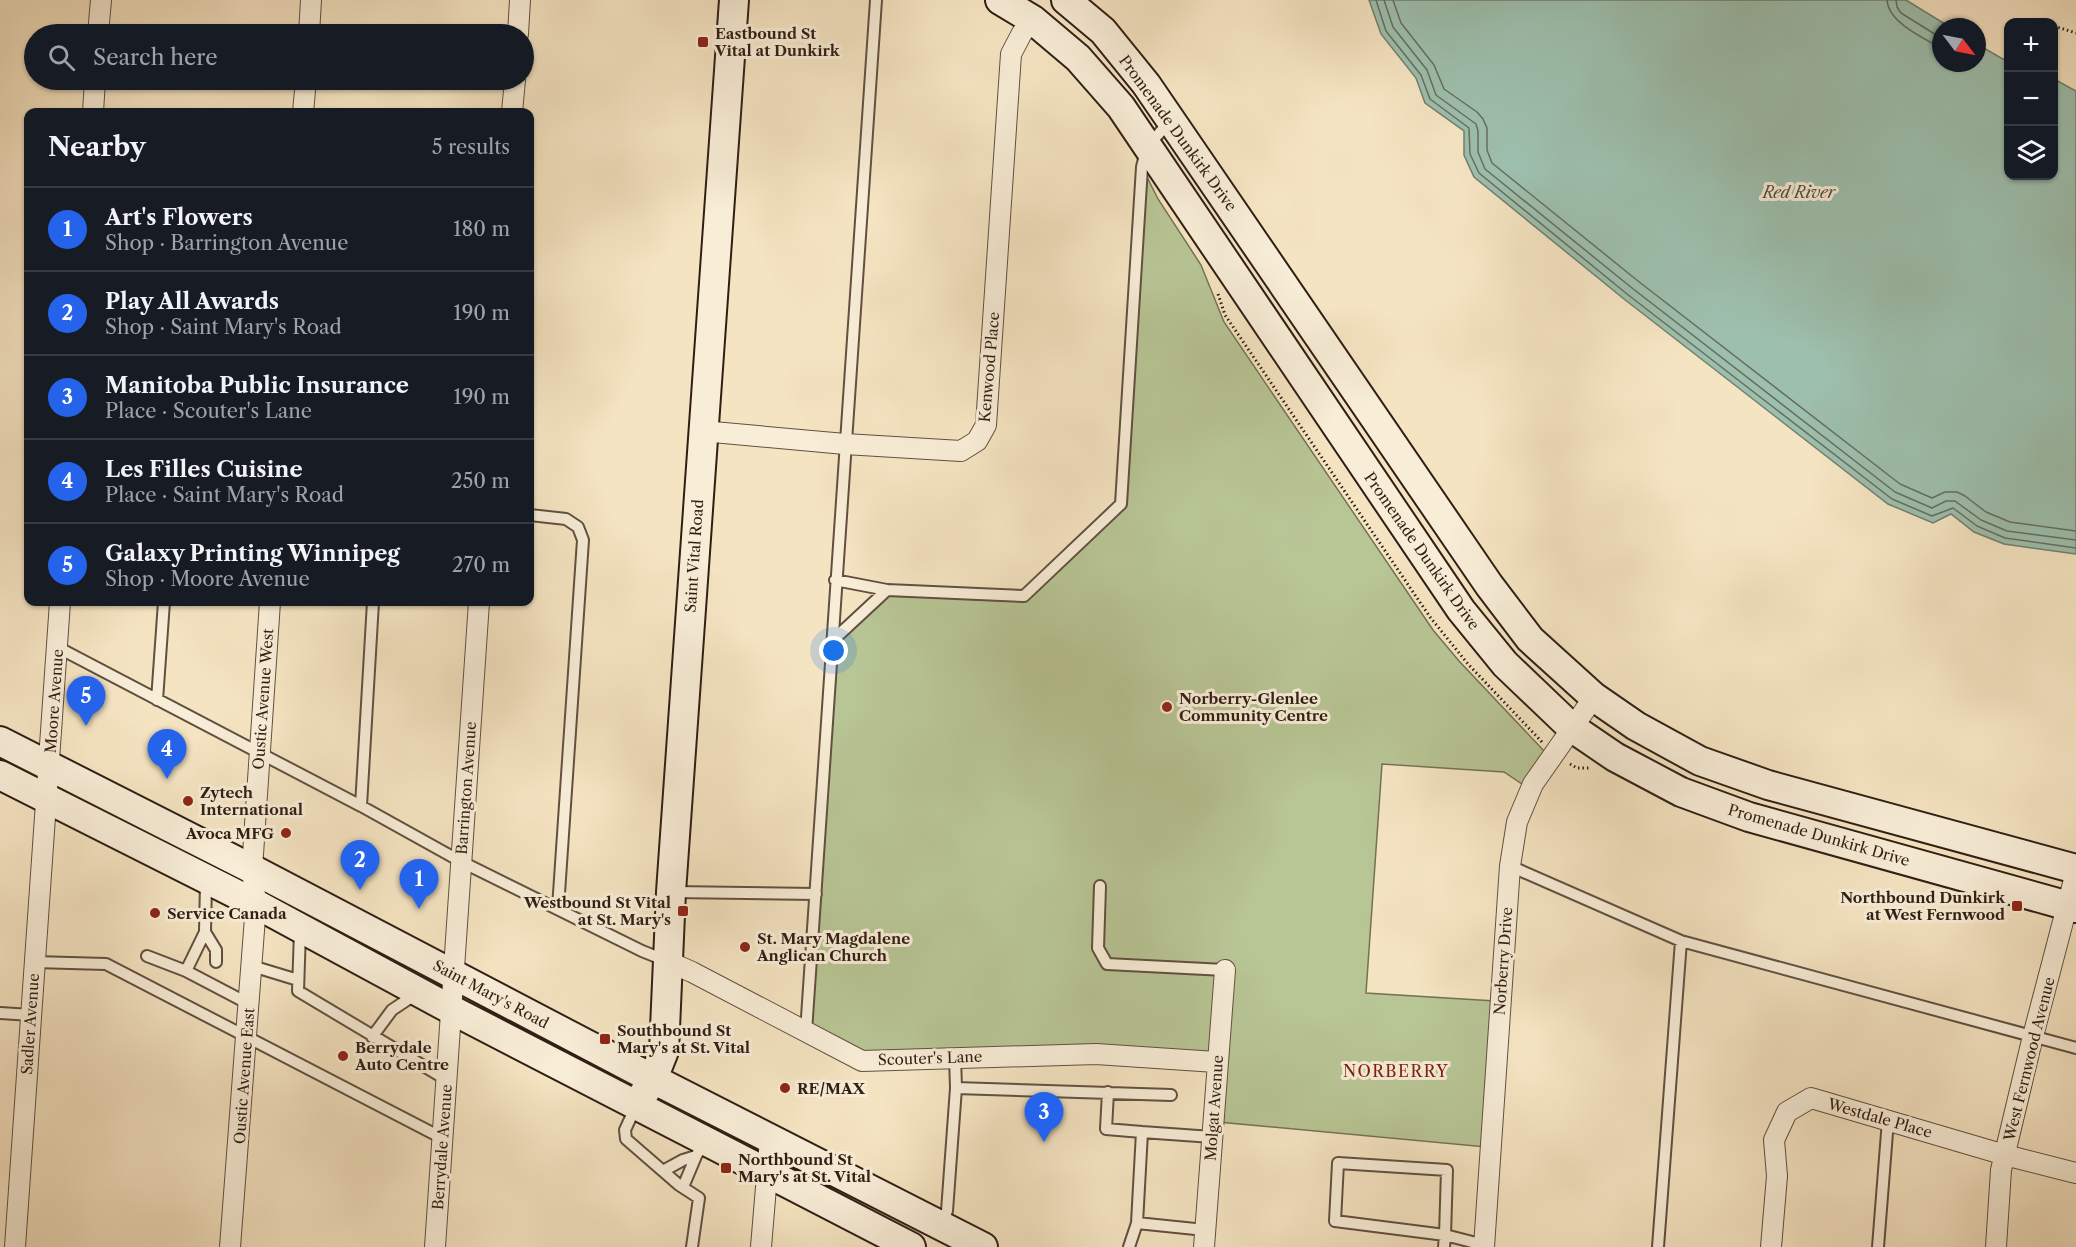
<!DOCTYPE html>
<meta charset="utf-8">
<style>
:root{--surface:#171b24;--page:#20242c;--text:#f1f3f6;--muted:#9ea1a6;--line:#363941;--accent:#2563eb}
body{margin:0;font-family:"Libre Caslon Text",serif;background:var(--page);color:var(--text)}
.controls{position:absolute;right:18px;top:18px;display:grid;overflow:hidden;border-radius:12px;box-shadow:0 2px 4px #0004}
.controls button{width:54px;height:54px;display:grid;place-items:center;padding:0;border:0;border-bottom:2px solid var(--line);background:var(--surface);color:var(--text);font:30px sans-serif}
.compass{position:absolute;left:1932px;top:18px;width:54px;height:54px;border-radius:50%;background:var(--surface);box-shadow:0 2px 4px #0004;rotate:122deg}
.you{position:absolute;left:834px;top:651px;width:21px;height:21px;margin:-15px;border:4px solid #fff;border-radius:50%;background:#1a73e8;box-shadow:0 0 0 9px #1a73e833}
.badge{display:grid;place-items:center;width:39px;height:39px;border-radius:50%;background:var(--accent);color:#fff;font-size:20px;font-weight:700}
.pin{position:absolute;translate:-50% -50px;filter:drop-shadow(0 2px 3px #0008)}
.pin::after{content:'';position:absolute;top:32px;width:21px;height:18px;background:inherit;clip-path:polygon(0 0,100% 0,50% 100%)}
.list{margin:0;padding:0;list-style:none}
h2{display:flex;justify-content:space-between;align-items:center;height:78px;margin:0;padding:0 24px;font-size:26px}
h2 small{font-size:20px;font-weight:400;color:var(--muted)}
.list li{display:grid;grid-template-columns:39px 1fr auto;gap:18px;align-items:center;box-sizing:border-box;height:84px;padding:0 24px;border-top:2px solid var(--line)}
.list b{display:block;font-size:22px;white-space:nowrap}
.list p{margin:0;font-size:20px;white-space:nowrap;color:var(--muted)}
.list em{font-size:20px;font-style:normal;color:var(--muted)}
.icon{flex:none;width:33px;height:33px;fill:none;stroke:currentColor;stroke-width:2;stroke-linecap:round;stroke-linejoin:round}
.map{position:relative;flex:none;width:2076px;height:1247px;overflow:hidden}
.search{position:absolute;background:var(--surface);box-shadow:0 2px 4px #0004;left:24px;top:24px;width:510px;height:66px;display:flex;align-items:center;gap:15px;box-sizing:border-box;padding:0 21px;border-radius:33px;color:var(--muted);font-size:22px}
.panel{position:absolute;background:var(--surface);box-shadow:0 2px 4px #0004;left:24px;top:108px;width:510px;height:498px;border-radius:12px}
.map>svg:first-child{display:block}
</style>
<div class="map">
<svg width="2076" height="1247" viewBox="0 0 2076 1247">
<rect width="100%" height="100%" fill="#f5e4c2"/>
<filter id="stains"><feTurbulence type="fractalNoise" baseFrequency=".00333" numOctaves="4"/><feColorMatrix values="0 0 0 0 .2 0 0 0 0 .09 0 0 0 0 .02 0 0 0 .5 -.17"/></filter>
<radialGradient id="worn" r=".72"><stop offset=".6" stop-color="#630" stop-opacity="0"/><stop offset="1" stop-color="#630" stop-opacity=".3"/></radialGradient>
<!-- green -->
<path fill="#b8c595" stroke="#747254" stroke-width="1.5" d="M1142,167l16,32 43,66 23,57 209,308 26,31 87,92 -21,33 -21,-14 -122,-8 -16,229 129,8 -9,146 -268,-25 3,-63 -357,-3 -54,-29 26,-382 51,-55 139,9 99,-94z"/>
<!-- water -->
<path fill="#9dbfad" stroke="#717f70" stroke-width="1.5" d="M1369,0h537l44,27h-9v36h36v-19l31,18v114h46v-97l22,12v463l-72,-10 -30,-12 -23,-18 -18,9 -45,-19 -264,-205 -150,-122 -10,-22v-24l-39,-28 -9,-25 -35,-44z"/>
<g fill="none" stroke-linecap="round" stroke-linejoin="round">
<!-- shore -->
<path stroke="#666e60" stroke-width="1.5" d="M1376,0l10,31 35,44 9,24 39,29 1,26 9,19 148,121 265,205 40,17 21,-8 24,18 28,12 71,10
M1384,0l9,27 34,43 9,25 40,29 2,7v21l7,17 147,119 263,204 37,16 14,-7h9l26,19 26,11 69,9
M1393,0l8,23 33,42 10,24 33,23 6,7 4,9v22l5,13 146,118 262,203 32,14 13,-6h12l8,4 21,16 24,10 66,9
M1887,0c1,22 36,38 54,48
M1896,0l1,7 4,6 40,25"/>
<defs>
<path id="lane" d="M530,515l36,4 12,8 5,13 -25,368
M835,580l52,10 137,6 97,-92 21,-337 5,-20 23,-26
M831,642l56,-52
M57,647l304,159 99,55 182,90 25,10
M157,700l7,-98
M361,806l12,-204
M1510,866l171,75 395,107
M1100,886l-2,62 9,16 118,6
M673,892l143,2
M300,931l-2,60 149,89
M205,932l11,18v12
M147,956l39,15 63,33
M34,962l72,2 336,174
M252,966l46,14
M186,971l19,-39 1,-50
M0,1013l31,2
M806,1032l70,-1032
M372,1037l20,-27 24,-16
M956,1088l215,7
M1108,1092l-2,37 36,3
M636,1106l-11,24 1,9 53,46 20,13 -7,49
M1338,1163l109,7 -2,65 -110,-14z
M663,1171l20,-11 13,-4
M683,1187l13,-31 8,-13
M1137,1223l68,7
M940,1225l7,-14 9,-123 -1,-31
M1129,1247l8,-24 5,-91 70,5
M1444,1247l1,-12 39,10
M1658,1247l23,-306
M1878,1247l10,-127"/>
<path id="street" d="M98,34l3,-34
M309,34l2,-34
M518,34l2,-34
M93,112l2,-32
M303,112l3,-32
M512,112l3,-32
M702,431l143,13 116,7 16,-10 9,-16 25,-371 11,-21 11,-13
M667,961l25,11 170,89 234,-7 120,8
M15,1247l45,-645
M230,1247l26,-343 -4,-35 18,-267
M435,1247l44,-645
M761,1247l9,-108
M1204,1247l21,-277
M1484,1247l26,-381 7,-44 16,-38 61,-87
M1771,1247l6,-71 -3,-36 13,-28 24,-14 194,57 71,18
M1996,1247l5,-77 32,-134 43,-164"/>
<path id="secondary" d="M1000,0l33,20 45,38 43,49 340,503 44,54 66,63 44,30 66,35 68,25 327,91
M1066,0l37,31 43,53 343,501 41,54 64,58 42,29 64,35 68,24 308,84
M0,741l252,128 401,210 330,168
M0,775l256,129 196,106 459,237
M636,1106l17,-27 11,-28 7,-159 63,-892"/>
</defs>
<!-- lane casing -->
<use href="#lane" stroke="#615040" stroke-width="14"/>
<!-- street casing -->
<use href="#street" stroke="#615040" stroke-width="22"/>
<!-- secondary casing -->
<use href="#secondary" stroke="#301e14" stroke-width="32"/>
<!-- path -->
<path stroke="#301e14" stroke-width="3" stroke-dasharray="1.5 3" stroke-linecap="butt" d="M2023,21l8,1
M2054,26l22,7
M1218,294l7,21 205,302 38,47 74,78
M1570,764l7,4h12"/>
<!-- lane -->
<use href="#lane" stroke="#f8edd7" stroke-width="10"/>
<!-- street -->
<use href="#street" stroke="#f8edd7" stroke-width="20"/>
<!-- secondary -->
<use href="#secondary" stroke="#f8edd7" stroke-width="28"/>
</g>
<!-- markers -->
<g fill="#8f2418" stroke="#f8edd7" stroke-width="2">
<rect x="697" y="36" width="12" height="12" rx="3"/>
<circle cx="1167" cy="707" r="6"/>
<circle cx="188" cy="801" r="6"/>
<circle cx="286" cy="833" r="6"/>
<rect x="2011" y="900" width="12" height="12" rx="3"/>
<rect x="677" y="905" width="12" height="12" rx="3"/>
<circle cx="155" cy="913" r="6"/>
<circle cx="745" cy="947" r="6"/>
<rect x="599" y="1033" width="12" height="12" rx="3"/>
<circle cx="343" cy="1056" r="6"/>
<circle cx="785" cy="1088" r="6"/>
<rect x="720" y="1162" width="12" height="12" rx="3"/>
</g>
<g text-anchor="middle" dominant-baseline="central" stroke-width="6" stroke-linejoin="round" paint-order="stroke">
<!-- poi labels -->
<g font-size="15" font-weight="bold" fill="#301e14" stroke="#f8edd7" text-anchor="start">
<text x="715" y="33">Eastbound St<tspan x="715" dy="17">Vital at Dunkirk</tspan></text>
<text x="1179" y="698">Norberry-Glenlee<tspan x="1179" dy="17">Community Centre</tspan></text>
<text x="200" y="792">Zytech<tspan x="200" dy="17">International</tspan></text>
<text x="274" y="833" text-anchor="end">Avoca MFG</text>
<text x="2005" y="897" text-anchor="end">Northbound Dunkirk<tspan x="2005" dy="17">at West Fernwood</tspan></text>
<text x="671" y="902" text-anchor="end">Westbound St Vital<tspan x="671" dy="17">at St. Mary's</tspan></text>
<text x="167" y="913">Service Canada</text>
<text x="757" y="938">St. Mary Magdalene<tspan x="757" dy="17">Anglican Church</tspan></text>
<text x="617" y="1030">Southbound St<tspan x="617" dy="17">Mary's at St. Vital</tspan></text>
<text x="355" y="1047">Berrydale<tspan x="355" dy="17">Auto Centre</tspan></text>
<text x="797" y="1088">RE/MAX</text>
<text x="738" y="1159">Northbound St<tspan x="738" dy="17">Mary's at St. Vital</tspan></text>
</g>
<!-- street labels -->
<g font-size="15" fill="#301e14" stroke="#f8edd7">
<text transform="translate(1178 133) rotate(54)">Promenade Dunkirk Drive</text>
<text transform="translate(989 367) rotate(-85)">Kenwood Place</text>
<text transform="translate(1422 551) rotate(55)">Promenade Dunkirk Drive</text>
<text transform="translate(694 556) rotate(-86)">Saint Vital Road</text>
<text transform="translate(263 699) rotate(-86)">Oustic Avenue West</text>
<text transform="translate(54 701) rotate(-86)">Moore Avenue</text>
<text transform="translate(466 788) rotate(-86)">Barrington Avenue</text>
<text transform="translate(1819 835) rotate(16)">Promenade Dunkirk Drive</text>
<text transform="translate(1503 961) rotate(-86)">Norberry Drive</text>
<text transform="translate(491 994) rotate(28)">Saint Mary's Road</text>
<text transform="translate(30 1024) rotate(-86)">Sadler Avenue</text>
<text transform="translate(930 1058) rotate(-2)">Scouter's Lane</text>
<text transform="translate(2029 1059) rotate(-76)">West Fernwood Avenue</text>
<text transform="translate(244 1076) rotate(-86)">Oustic Avenue East</text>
<text transform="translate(1214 1108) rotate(-86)">Molgat Avenue</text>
<text transform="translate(1880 1118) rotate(16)">Westdale Place</text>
<text transform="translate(442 1147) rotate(-86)">Berrydale Avenue</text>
</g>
<!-- water labels -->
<g font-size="16" font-style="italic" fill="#514e42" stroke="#f8edd7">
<text x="1799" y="192">Red River</text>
</g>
<!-- neighbourhood labels -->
<g font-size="16" letter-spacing="1.5" fill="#7a1f14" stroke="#f8edd7">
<text x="1396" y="1071">NORBERRY</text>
</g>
</g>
<rect width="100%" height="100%" filter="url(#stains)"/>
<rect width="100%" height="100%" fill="url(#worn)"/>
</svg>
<div class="controls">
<button>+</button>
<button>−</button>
<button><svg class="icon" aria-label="layers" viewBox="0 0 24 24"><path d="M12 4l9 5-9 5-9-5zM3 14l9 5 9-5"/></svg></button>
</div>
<svg class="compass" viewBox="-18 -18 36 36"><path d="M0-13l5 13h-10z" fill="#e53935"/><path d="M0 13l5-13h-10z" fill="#9ea1a6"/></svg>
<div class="you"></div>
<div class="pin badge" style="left:419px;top:909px">1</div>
<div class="pin badge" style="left:360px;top:890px">2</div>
<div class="pin badge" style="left:1044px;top:1142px">3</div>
<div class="pin badge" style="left:167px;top:779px">4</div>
<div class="pin badge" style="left:86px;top:726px">5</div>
<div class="search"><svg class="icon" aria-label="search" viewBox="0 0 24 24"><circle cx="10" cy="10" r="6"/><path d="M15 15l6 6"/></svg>Search here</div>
<section class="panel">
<h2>Nearby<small>5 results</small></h2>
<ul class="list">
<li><span class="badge">1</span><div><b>Art's Flowers</b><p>Shop · Barrington Avenue</p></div><em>180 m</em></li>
<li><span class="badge">2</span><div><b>Play All Awards</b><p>Shop · Saint Mary's Road</p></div><em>190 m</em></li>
<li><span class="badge">3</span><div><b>Manitoba Public Insurance</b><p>Place · Scouter's Lane</p></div><em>190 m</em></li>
<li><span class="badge">4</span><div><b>Les Filles Cuisine</b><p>Place · Saint Mary's Road</p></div><em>250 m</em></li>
<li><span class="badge">5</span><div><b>Galaxy Printing Winnipeg</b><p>Shop · Moore Avenue</p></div><em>270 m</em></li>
</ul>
</section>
</div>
